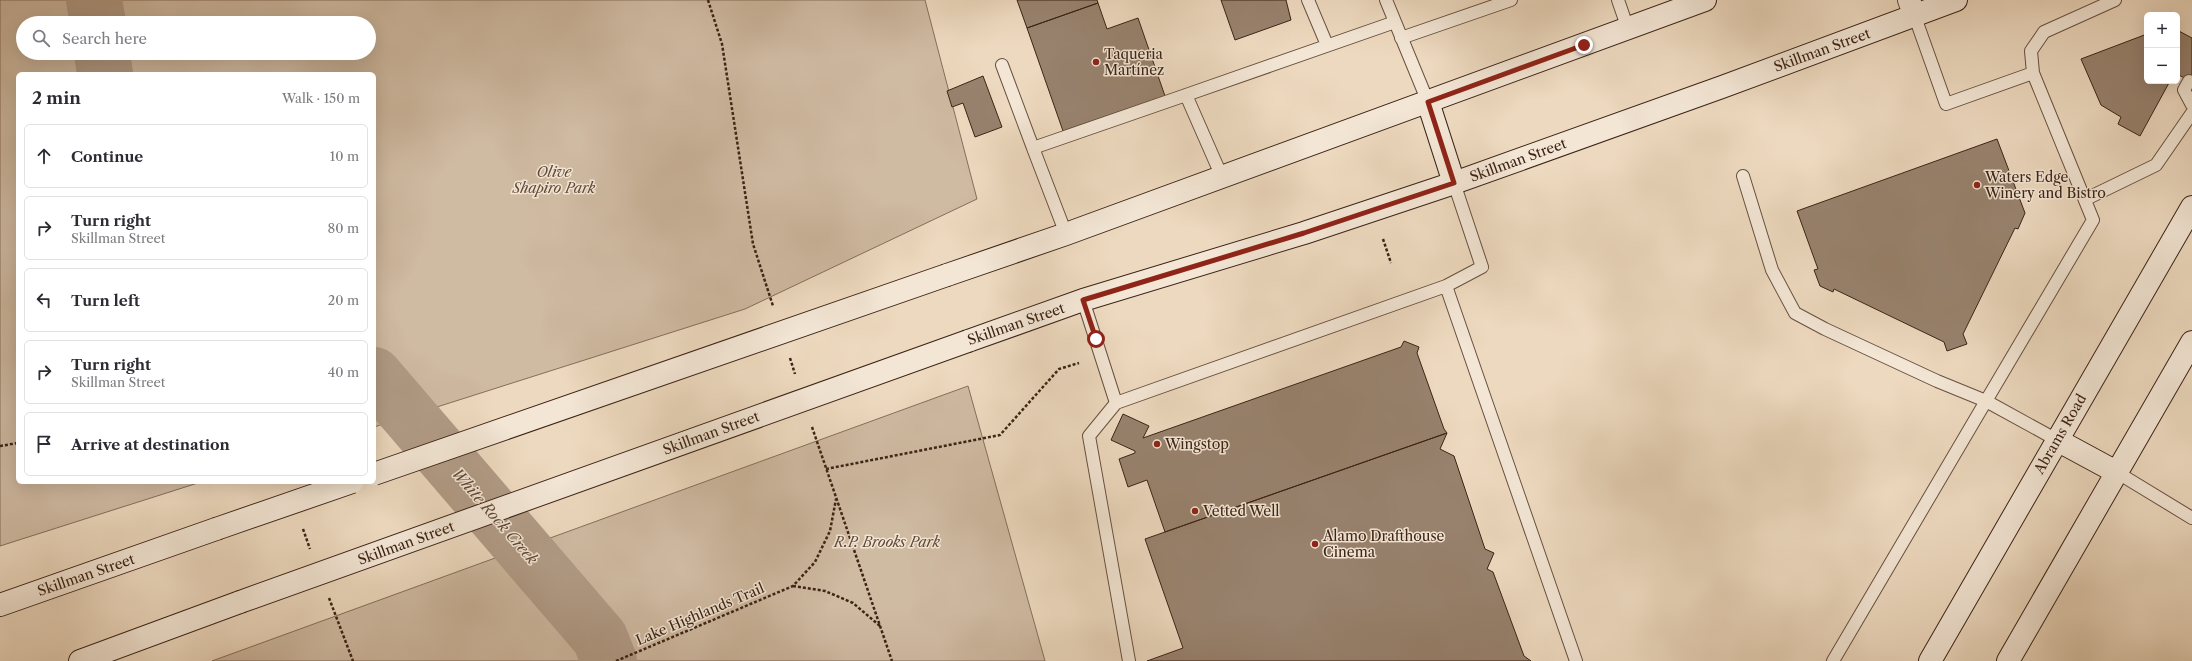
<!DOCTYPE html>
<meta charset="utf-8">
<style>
:root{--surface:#fff;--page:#f2f2f3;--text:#2b2b33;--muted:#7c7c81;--line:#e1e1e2}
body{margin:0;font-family:"Libre Caslon Text",serif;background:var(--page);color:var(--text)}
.controls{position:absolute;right:12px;top:12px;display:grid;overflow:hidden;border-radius:6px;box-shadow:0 4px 16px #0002}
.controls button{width:36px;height:36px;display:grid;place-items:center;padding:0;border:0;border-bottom:1px solid var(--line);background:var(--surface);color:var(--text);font:20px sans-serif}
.stop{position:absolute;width:12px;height:12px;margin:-9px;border:3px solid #8f2418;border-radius:50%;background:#fff}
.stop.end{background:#8f2418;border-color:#fff;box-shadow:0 1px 4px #0008}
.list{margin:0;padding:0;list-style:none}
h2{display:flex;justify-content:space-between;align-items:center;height:52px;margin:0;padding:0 16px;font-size:17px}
h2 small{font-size:13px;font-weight:400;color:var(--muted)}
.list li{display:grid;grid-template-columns:26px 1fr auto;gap:12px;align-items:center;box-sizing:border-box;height:64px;margin:0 8px 8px;padding:0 8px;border:1px solid var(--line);border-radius:6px}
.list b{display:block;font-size:15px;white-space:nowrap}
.list p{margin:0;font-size:13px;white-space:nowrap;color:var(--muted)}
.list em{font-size:13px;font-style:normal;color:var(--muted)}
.icon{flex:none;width:22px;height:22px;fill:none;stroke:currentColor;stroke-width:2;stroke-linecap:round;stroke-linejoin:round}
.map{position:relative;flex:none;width:2192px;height:661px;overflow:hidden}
.search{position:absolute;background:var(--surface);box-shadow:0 4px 16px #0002;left:16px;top:16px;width:360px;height:44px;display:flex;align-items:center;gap:10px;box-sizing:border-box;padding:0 14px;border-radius:22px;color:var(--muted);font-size:15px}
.panel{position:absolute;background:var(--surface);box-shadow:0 4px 16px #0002;left:16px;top:72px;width:360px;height:412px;border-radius:6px}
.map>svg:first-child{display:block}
</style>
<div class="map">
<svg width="2192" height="661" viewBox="0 0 2192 661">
<rect width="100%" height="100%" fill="#edd9bf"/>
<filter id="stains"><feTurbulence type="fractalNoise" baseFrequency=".005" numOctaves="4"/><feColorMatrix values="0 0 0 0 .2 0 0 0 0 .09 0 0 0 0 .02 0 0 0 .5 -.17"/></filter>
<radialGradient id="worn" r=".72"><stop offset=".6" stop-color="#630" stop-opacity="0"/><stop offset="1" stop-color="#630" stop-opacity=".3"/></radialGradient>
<!-- green -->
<path fill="#cfbaa2" stroke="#866e5c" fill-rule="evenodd" d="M0,0h925l52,199 -232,110 -371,118v-353h-356v408h183l-201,64zM23,23h346v30h-346z
M968,386l77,275h-833z"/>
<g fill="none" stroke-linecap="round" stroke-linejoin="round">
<!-- river -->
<path stroke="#b19b86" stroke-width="56" d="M94,0l4,23
M102,53l3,21
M374,375l226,263 9,23"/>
</g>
<!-- building -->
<path fill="#98826e" stroke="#3c2316" d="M1017,0h80l1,3 -71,25z
M1221,0h65l5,20 -56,20z
M1098,3l9,26 31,-11 27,78 -102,35 -36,-103z
M2177,30l15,8v44l-15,-8z
M2147,34v47h23l-30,55 -22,-12 3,-7 -20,-12 -20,-46z
M983,76l19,51 -27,10 -12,-34 -11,4 -5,-16z
M1997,139l28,74 -7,16 -3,-1 -52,106 4,10 -20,7 -3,-9 -110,-53 -1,3 -13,-6 -6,-16 4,-1 -21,-58z
M1404,341l15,6 -2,6 27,76 3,4 -282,99 -18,-52 -19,7 -9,-28 16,-6v-2l-24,-11 12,-26 26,12 -6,12 258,-91z
M1447,433l-7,16 14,7 31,93 9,4 -7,16 6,3 31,84 7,5h-384l36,-13 -38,-109z"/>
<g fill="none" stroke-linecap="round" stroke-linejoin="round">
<defs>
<path id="service" d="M1308,0l19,45
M1386,0l42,102
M1618,0l10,29
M1401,38l110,-38
M1002,65l31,83
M2033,73l-2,-22 13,-19 71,-32
M2189,81l-5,9 8,15
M1743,176l29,94 23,43 30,16 112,52 49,20 107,-181 -60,-147 -87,31 -31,-87
M1222,177l-36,-82 209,-73
M2086,199l70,-34 36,-52
M1066,234l-33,-86 153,-53
M1446,286l130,375
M1083,300l33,103 330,-117 36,-19 -28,-84
M1116,403l-27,33 40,225
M2118,473l74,45
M1833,661l153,-260 71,39"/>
<path id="tertiary" d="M1909,0l6,17"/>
<path id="secondary" d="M1428,102l26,81
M947,275l119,-41 639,-234
M968,341l115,-41 221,-67 150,-50 268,-96 234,-87
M2057,440l61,33
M0,605l216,-76
M80,661l160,-59
M1930,661l262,-454
M2008,661l184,-319"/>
</defs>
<!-- service casing -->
<use href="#service" stroke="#685040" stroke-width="14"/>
<!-- tertiary casing -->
<use href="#tertiary" stroke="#685040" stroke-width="24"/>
<!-- secondary casing -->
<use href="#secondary" stroke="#3c2316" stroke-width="24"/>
<!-- path -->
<path stroke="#3c2316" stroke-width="2.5" stroke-dasharray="3 2" stroke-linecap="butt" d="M708,0l14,44 31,200 20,62
M1383,239l8,24
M790,358l5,16
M812,427l80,234
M0,446l18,-3
M826,469l174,-34 59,-66 20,-6
M303,529l7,20
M793,586l32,5 28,12 27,23
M329,598l24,63
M616,661l177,-75 22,-24 15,-31 6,-32"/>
<!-- service -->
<use href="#service" stroke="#f3e6d5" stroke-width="12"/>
<!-- tertiary -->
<use href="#tertiary" stroke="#f3e6d5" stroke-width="22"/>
<!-- secondary -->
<use href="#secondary" stroke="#f3e6d5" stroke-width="22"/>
<defs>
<path id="secondary-bridge" d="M374,474l573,-199
M216,529l136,-47
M240,602l728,-261"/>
</defs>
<!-- secondary-bridge casing -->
<use href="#secondary-bridge" stroke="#3c2316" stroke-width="24" stroke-linecap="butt"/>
<!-- secondary-bridge -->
<use href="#secondary-bridge" stroke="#f3e6d5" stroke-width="22"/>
</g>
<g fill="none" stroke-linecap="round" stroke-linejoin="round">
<!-- route -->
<path stroke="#8f2418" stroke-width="5" d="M1096,339l-13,-39 221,-67 150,-50 -26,-81 156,-57"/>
</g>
<!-- markers -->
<g fill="#8f2418" stroke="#f3e6d5" stroke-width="1.5">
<circle cx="1096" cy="62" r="4"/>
<circle cx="1977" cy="185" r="4"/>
<circle cx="1157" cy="444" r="4"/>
<circle cx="1195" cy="511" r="4"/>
<circle cx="1315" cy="544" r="4"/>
</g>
<g text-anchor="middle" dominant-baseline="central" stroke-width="3" stroke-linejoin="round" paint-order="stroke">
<!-- street labels -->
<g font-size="14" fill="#3c2316" stroke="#f3e6d5">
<text transform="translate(1822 50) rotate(-20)">Skillman Street</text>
<text transform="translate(1518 160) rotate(-20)">Skillman Street</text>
<text transform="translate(1016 324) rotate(-19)">Skillman Street</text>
<text transform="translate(711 433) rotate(-20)">Skillman Street</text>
<text transform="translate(2060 434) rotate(-60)">Abrams Road</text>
<text transform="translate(406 543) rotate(-20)">Skillman Street</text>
<text transform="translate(86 575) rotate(-19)">Skillman Street</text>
<text transform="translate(700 614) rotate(-23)">Lake Highlands Trail</text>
</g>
<!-- poi labels -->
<g font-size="14" fill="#3c2316" stroke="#f3e6d5" text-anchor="start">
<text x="1104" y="54">Taqueria<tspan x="1104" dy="16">Martínez</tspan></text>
<text x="1985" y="177">Waters Edge<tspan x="1985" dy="16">Winery and Bistro</tspan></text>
<text x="1165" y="444">Wingstop</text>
<text x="1203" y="511">Vetted Well</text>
<text x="1323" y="536">Alamo Drafthouse<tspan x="1323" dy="16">Cinema</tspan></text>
</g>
<!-- park labels -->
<g font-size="14" font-style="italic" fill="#614939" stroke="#f3e6d5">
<text x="554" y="172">Olive<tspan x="554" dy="16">Shapiro Park</tspan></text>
<text x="887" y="542">R.P. Brooks Park</text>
</g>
<!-- water labels -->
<g font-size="15" font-style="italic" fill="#5f4738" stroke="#f3e6d5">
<text transform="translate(495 516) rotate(49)">White Rock Creek</text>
</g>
</g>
<rect width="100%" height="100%" filter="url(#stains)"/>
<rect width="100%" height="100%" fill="url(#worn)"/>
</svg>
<div class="controls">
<button>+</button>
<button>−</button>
</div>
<div class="stop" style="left:1096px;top:339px"></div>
<div class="stop end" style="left:1584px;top:45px"></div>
<div class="search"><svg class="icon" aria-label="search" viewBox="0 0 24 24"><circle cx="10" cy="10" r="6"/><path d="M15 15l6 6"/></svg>Search here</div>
<section class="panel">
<h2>2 min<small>Walk · 150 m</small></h2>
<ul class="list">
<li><svg class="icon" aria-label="ahead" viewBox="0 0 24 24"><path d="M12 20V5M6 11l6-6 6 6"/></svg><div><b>Continue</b></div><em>10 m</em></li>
<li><svg class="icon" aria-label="right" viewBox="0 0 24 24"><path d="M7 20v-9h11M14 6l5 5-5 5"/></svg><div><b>Turn right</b><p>Skillman Street</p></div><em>80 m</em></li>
<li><svg class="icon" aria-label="left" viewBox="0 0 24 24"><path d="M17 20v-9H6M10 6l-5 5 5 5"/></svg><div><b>Turn left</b></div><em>20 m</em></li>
<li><svg class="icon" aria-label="right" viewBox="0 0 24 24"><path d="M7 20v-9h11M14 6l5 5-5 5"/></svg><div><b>Turn right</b><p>Skillman Street</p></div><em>40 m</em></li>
<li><svg class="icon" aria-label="arrive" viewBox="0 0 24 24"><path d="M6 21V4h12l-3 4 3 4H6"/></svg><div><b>Arrive at destination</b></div></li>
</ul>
</section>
</div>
